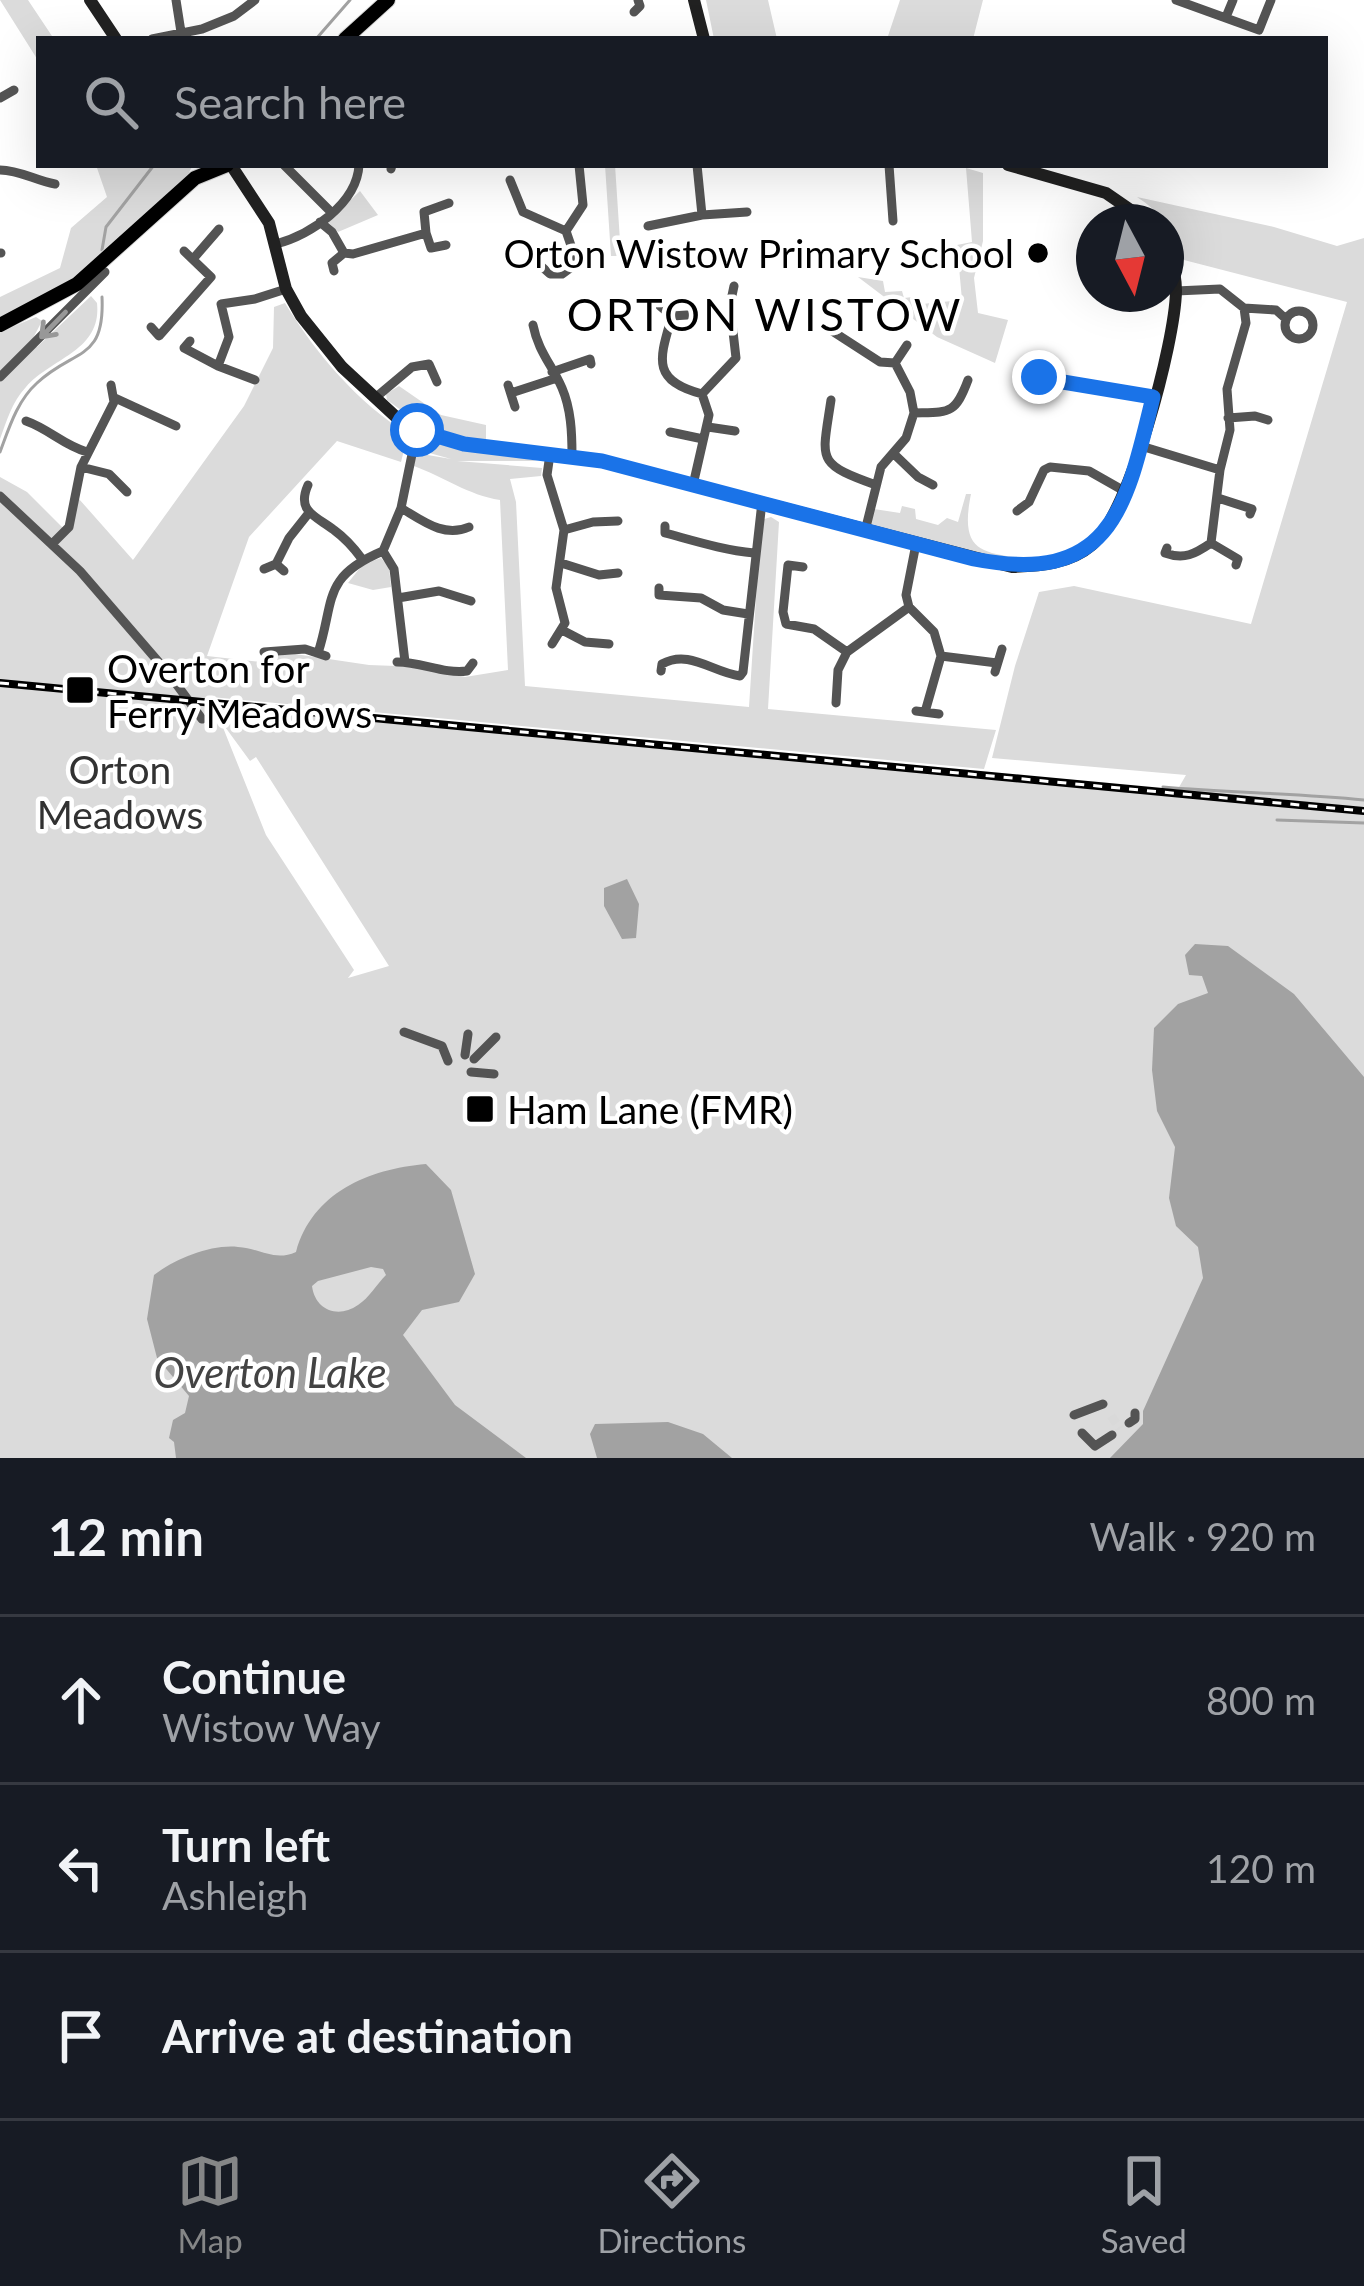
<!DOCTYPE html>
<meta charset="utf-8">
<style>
:root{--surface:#171b24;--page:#20242c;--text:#f1f3f6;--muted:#9ea1a6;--line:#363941;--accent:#858687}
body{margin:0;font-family:Lato,sans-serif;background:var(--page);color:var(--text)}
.compass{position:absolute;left:1076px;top:204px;width:108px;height:108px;border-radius:50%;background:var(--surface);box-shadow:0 12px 48px #0002;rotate:173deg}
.stop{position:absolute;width:36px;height:36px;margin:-27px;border:9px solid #1a73e8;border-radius:50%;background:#fff}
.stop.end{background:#1a73e8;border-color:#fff;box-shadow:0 3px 12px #0008}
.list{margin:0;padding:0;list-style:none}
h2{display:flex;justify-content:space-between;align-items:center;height:156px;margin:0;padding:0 48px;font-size:51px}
h2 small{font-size:39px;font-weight:400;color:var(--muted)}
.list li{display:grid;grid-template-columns:78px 1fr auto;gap:36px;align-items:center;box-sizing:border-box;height:168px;padding:0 48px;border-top:3px solid var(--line)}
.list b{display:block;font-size:45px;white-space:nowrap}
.list p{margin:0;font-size:39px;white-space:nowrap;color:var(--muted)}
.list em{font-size:39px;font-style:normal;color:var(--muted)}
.icon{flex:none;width:66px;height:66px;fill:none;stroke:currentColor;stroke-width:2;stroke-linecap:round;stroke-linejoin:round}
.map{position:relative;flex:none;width:1364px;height:1458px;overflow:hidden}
.search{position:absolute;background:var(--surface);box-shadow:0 12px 48px #0002;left:36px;right:36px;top:36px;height:132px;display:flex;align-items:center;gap:30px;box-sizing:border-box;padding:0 42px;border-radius:0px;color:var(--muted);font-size:45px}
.sheet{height:660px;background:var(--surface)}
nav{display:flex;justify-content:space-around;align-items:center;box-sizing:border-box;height:168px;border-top:3px solid var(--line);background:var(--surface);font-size:33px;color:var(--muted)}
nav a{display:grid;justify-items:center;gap:6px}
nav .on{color:var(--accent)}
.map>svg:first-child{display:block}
</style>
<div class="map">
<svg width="1364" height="1458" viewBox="0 0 1364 1458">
<rect width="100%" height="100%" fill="#fff"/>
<!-- green -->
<path fill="#dbdbdb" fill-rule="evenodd" d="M0,0h28l26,39h-15v23z
M706,0h62l9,39h-63z
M900,0h83l-10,39h-86z
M96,165h97l-7,13 -110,98 -76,42v-21l60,-29 11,-40 36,-31z
M605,165h10l6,91h-10z
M966,168l17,5v68l-9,37 4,35 30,7 -13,43 -58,-26 -79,-60 25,4 2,11 17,-1 2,7 17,-2 1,8 40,-4 -5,-55 15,-3z
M360,191l18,24 -40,17 -10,-10z
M1137,197l137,30 63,19 27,-8v1220h-1364v-981l27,15 42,42 10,-35 54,61 111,-154 29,-58 1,-41 11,-4c31,51 73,100 123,131l-7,28 -64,-21 -88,96 -42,119 54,6 1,-5 33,-3 74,11 54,2 42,10 43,-7 -8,-170c-32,-5 -56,-23 -86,-34l2,-13 35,6 -36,-10 13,-9 110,21h-81l85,7 -1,8 -31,3 6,23 9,184 224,21 12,-187 10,-3 8,5 -11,187 228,21 -12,39 -773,-72 4,10c320,31 640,55 959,89l12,-21 -194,-17 23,-92 24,-74 35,-6 177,38 96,-322 -163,-42c-10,-28 -22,-47 -47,-63zM220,720l30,41 6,-4 133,209 -41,12 6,-8 -88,-135z
M91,296l6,7c5,48 -44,54 -71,84 -14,15 -19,33 -26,52v-107l36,-15 6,4 -11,21 6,5z
M399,386l42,29 45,10v16c-40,-6 -67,-17 -99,-41l-1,-6z
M966,494h5c-12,59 11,59 61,65v4h-20l-143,-38 5,-16 26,4 2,-7 13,3 1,10 22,6 9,-7 11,4z
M381,558l8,9 2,20 -18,3 -25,-7 15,-19z"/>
<!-- water -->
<path fill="#a2a2a2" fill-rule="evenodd" d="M627,879l12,25 -3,34 -14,1 -18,-33v-18z
M1195,944l33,2 66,48 70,83v381h-254l33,-34v-13l60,-133 -5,-31 -22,-21 -7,-28 6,-51 -18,-36 -5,-41 2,-42 24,-24 30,-11 -6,-17 -13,-1 -4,-20z
M426,1164l25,26 24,84 -16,28 -37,8 -19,25 52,70 71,53h-350l-2,-16 -5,-4 4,-18 12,-7 4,-17 -32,-38 -10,-39 7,-44c21,-16 57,-31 84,-28 22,1 36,15 58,5 16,-59 72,-83 130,-88zM371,1267l12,2 3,6c-9,9 -17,23 -28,30 -20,14 -43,5 -46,-19l6,-5z
M668,1422l35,12 29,24h-135l-7,-24 5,-10z"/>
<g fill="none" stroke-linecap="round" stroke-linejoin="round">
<!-- stream -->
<path stroke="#a2a2a2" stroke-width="3" d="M316,39l34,-39
M102,250l4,-23 48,-62
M0,452c9,-24 17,-51 37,-69 37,-35 68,-21 65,-86
M1163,787c68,6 134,6 201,13
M1277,820l87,3"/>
<!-- street-tunnel -->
<path stroke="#d9d9d9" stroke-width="9" stroke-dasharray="9 4.5" stroke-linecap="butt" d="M1111,1416l9,13"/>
<defs>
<path id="primary" d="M345,39l43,-39
M0,325l77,-41 118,-106 32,-13"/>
</defs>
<!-- primary casing -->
<use href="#primary" stroke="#dbdbdb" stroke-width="16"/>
<!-- street -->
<path stroke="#545454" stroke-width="9" d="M176,0l5,32
M1176,0l83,30 12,-30
M634,12l6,-6 -2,-6
M1226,17l7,-17
M152,39l50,-10 32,-13 21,-16
M0,98l14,-8
M284,165l47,47
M697,165l5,50 45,-3
M889,165l4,56
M391,169l1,-4
M0,170c20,0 36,11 55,14
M510,180l13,32 43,19
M320,222l12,10 12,21 -12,10 2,8
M648,226l54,-11
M426,233l5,15 15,-3
M276,244c34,-9 81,-40 83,-79
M0,253h1
M344,253l9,1 73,-21 -2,-21 25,-9
M193,259l26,-30
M541,266l9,8h12l15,-11 -11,-32 17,-26 -4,-40
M1176,291l44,-2 24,19 2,15 -19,66 3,41 -10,40
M660,306l12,10 15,-1
M1244,308l32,2 10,9
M1285 325a14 14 0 1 1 28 0a14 14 0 1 1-28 0Z
M672,316c-12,42 -22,64 30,78l7,21 -16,70
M533,325c5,26 19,40 29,63 9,21 10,44 10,68
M151,327l8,9 52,-59 -27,-26
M829,329l51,33 15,1 15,29 4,21 -8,25 -25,29 -16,64
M190,341l-6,7 34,18 11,-29 -8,-33 34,-5 31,-10
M895,363l12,-18
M218,366l37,14
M1039 379a9 9 0 1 1 18 0a9 9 0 1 1-18 0Z
M552,372l38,-13 1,5
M0,377l105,-105
M1057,381l96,16
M508,385l7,22
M511,393l46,-15
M702,394l34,-36 -6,-53 4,-19
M115,398l61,28
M375,398l37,-31 17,-3 8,18
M831,400c-9,61 -16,63 45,85
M914,413c35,-1 41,2 54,-33
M1228,418l27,-2 13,4
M26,421c23,8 37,24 61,31
M708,427l27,4
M670,432l33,7
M1141,446l79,24 -9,73c-16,11 -27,17 -46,10l2,-5
M893,453l25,24 15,8
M550,454l-3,21 17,55 -8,58 9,35 -13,21
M81,467l28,7 18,18
M308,485c-12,27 8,31 26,45 11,8 20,18 28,29
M0,496l80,75 89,103 33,45
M1218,498l34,11 -2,5
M401,508c22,13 43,30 68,19
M1017,511l12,-9 15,-32 6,-3 39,4 37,21
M665,526v7c30,8 58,17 89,20
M564,530l29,-8 25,-1
M53,543l16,-16 12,-60 33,-65 -3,-17
M1211,543l27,16 -2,6
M916,544l-10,51 3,12 25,25 7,24 -16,56
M383,551l11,18 11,93
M561,563l38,12 19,-2
M276,564l13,-26 19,-24
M803,567l-15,-2 -5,47 3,12 28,5 33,23 62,-45
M264,569l12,-5 8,7
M659,588v7l42,3 22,12 25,4
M398,598l41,-7 32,10
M562,630l23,12 24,2
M264,652l41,-3 21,7
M318,653c17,-52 3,-76 65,-102l18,-43 16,-78
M941,656l56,7
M397,662c25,0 46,12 70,9l6,-8
M661,671l1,-7c27,-15 50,8 78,12l3,-4 19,-170
M995,672l7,-23
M836,703l2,-33 9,-18
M916,711l23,3
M404,1032l38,14 6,15
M465,1055l3,-21
M474,1059l22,-22
M471,1072l23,2
M1074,1415l29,-11
M1129,1423l6,-4v-6
M1082,1433l13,13 17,-11"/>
<!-- secondary -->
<path stroke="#212121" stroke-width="12" d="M90,0l26,39
M694,0l10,39
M231,165l38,58 17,66 15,27 41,51 54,50 21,13 47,14 133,16 415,107c28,-1 58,-3 80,-22 38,-33 83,-202 84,-254 0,-17 -4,-31 -10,-46
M1008,165l98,28 42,29"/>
<!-- primary -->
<use href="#primary" stroke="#000" stroke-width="14"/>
<defs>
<path id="rail" d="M0,683l1364,128"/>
</defs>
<!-- rail casing -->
<use href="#rail" stroke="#000" stroke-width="8"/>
<!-- rail -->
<use href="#rail" stroke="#fff" stroke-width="3" stroke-dasharray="9" stroke-linecap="butt"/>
</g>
<!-- one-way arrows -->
<defs><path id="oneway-shaft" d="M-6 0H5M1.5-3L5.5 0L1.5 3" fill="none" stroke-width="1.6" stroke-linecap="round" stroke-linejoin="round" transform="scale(3)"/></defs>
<use stroke="#989898" href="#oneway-shaft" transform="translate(53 325) rotate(134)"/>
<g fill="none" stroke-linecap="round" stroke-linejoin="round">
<!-- route -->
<path stroke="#1a73e8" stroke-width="15" d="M417,430l47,14 138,17 372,98c137,27 152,-50 179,-162l-96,-16 -10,7 -6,-2 -2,-9"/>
</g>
<!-- markers -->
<g fill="#000" stroke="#fff" stroke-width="4.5">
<circle cx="1038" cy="253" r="12"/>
<rect x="65" y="675" width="30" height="30" rx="6"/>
<rect x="465" y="1094" width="30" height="30" rx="6"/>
</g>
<g text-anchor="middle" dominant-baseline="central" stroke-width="9" stroke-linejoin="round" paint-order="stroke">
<!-- poi labels -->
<g font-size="39" fill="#000" stroke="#fff" text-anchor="start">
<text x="1014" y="253" text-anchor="end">Orton Wistow Primary School</text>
<text x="107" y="668">Overton for<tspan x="107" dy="45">Ferry Meadows</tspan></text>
<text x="507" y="1109">Ham Lane (FMR)</text>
</g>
<!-- park labels -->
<g font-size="39" fill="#323232" stroke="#fff">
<text x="120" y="769">Orton<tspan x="120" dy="45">Meadows</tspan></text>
</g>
<!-- water labels -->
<g font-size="42" font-style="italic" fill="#434343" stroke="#fff">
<text x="270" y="1372">Overton Lake</text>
</g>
<!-- quarter labels -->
<g font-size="45" letter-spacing="3" fill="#000" stroke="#fff">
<text x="765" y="314">ORTON WISTOW</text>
</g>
</g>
</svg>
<svg class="compass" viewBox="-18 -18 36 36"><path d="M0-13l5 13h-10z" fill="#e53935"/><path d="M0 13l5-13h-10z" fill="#9ea1a6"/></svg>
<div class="stop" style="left:417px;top:430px"></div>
<div class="stop end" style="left:1039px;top:377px"></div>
<div class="search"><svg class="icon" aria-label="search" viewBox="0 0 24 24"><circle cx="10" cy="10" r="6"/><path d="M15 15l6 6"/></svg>Search here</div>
</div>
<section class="sheet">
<h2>12 min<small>Walk · 920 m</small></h2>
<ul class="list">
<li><svg class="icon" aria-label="ahead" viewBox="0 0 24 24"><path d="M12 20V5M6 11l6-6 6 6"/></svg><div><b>Continue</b><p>Wistow Way</p></div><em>800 m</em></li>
<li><svg class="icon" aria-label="left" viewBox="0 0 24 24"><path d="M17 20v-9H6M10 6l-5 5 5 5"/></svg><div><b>Turn left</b><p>Ashleigh</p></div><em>120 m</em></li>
<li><svg class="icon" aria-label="arrive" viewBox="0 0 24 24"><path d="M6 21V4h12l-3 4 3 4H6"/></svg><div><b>Arrive at destination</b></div></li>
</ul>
</section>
<nav>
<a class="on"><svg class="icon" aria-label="map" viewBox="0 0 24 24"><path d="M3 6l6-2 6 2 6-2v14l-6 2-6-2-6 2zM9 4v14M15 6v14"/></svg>Map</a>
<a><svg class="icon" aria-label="directions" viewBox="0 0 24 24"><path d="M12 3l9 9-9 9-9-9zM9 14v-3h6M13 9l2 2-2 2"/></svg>Directions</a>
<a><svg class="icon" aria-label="saved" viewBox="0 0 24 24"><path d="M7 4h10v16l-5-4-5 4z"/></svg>Saved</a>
</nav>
